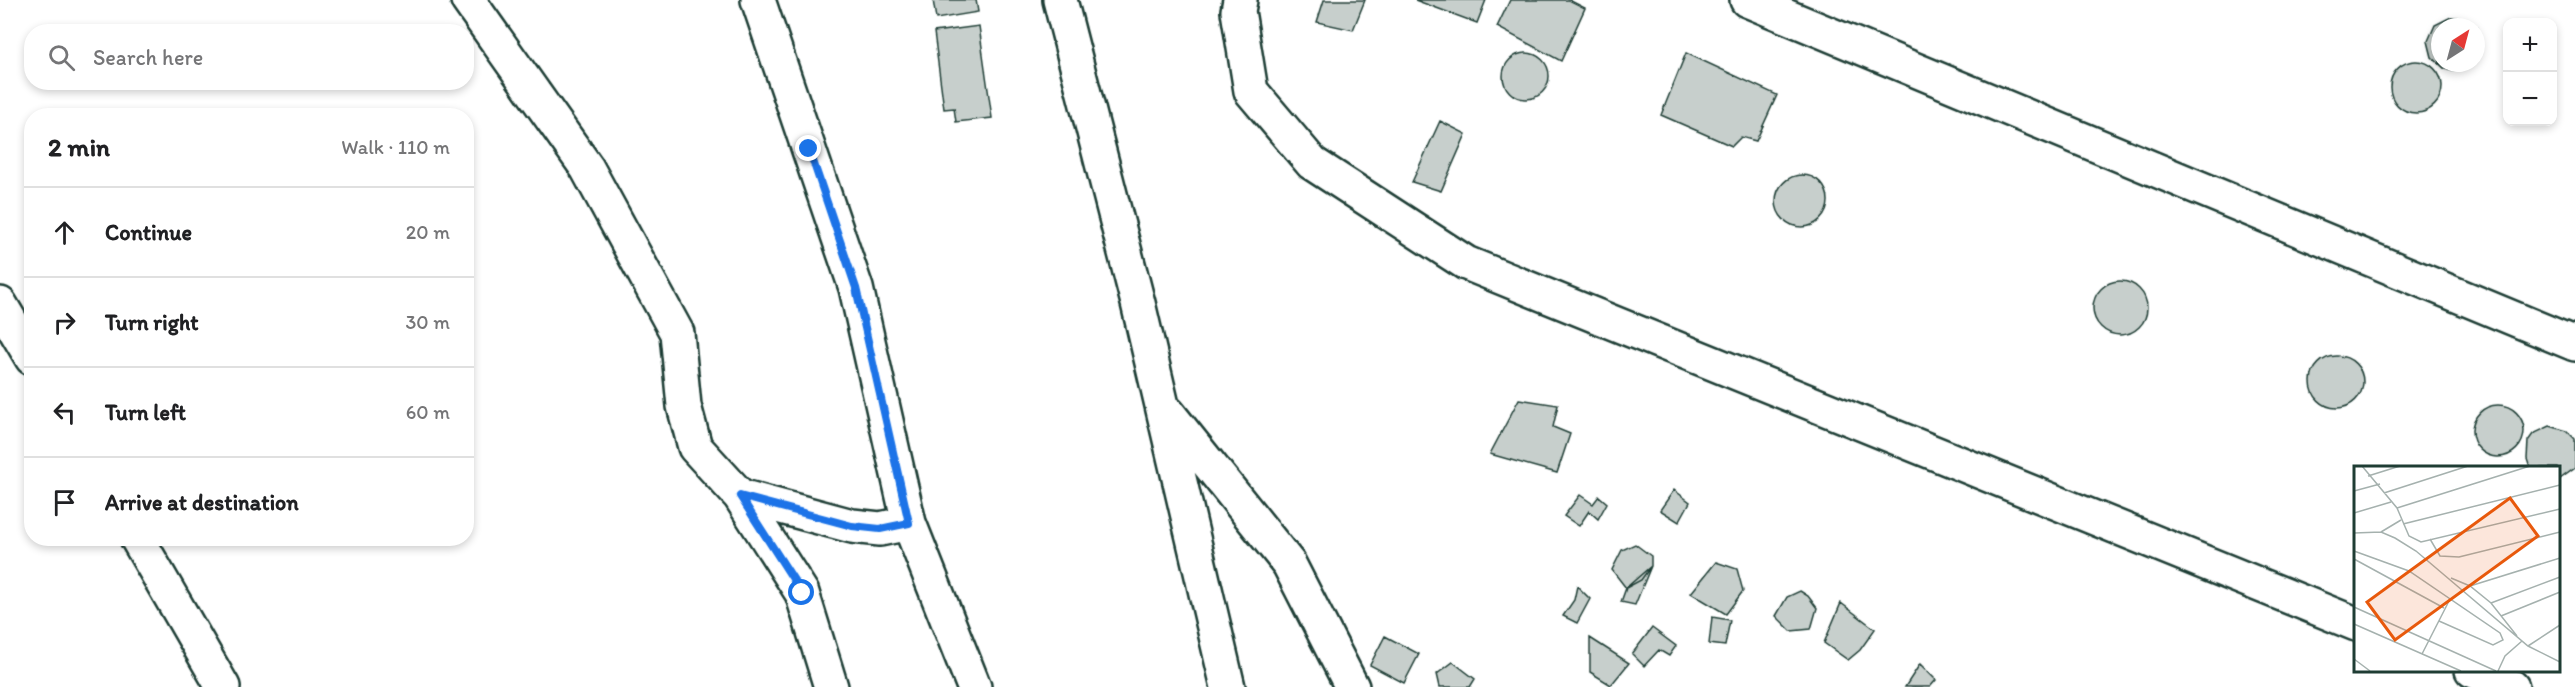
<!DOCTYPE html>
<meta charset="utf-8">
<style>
:root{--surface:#fff;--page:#f6f6f6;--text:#202124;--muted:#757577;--line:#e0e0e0}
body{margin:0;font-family:Itim,sans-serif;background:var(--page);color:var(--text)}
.controls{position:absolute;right:18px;top:18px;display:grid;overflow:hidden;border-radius:12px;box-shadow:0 3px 9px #0003}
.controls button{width:54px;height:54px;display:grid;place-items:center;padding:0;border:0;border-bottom:2px solid var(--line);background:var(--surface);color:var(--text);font:30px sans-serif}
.compass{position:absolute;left:2431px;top:18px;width:54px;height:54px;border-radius:50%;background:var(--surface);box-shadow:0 3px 9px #0003;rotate:36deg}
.stop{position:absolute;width:18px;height:18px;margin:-14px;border:4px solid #1a73e8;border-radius:50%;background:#fff}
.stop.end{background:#1a73e8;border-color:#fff;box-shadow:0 2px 6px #0008}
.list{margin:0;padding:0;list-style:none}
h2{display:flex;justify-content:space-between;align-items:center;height:78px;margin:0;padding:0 24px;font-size:26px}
h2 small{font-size:20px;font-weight:400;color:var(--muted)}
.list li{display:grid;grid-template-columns:39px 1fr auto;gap:18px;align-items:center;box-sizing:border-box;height:90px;padding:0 24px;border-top:2px solid var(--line)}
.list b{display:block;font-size:22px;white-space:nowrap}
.list em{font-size:20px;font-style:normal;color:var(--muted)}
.icon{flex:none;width:33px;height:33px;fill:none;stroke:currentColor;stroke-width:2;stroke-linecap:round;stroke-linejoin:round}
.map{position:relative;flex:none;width:2575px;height:687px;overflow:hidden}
.search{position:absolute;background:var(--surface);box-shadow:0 3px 9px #0003;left:24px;top:24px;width:450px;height:66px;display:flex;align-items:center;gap:15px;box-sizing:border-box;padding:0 21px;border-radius:24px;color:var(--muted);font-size:22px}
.panel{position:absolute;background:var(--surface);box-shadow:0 3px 9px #0003;left:24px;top:108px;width:450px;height:438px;border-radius:24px}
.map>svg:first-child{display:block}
</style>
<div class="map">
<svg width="2575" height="687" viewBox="0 0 2575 687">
<rect width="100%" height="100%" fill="#fff"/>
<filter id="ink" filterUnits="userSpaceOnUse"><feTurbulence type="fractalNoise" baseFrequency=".0167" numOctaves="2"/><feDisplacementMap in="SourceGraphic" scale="12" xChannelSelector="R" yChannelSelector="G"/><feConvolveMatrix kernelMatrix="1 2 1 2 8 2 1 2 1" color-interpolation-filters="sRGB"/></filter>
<g filter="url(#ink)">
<!-- building -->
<path fill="#c7cfcc" stroke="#1f3d34" stroke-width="1.5" d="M933,0h43l2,12 -42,7z
M1324,0h41l-12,30 -36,-8z
M1415,0h71l-9,23z
M1510,0h59l16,8 -24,53 -64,-34z
M2451,17l10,1 15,9h-36v36h33l-20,8 -8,-2 -13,-12 -4,-16 7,-16z
M979,26l13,92 -36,4 -2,-14 -10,1 -10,-77z
M2476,28l5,15 -5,17z
M1503 76a23 23 0 1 1 46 0a23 23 0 1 1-46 0Z
M1686,53l91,42 -21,46 -15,-4 -9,9 -71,-31z
M2390 87a26 26 0 1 1 52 0a26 26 0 1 1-52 0Z
M1440,121l26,13 -25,57 -29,-9z
M1776 201a26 26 0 1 1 52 0a26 26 0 1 1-52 0Z
M2093 308a27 27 0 1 1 54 0a27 27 0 1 1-54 0Z
M2311 382a26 26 0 1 1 52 0a26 26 0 1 1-52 0Z
M1519,399l39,6 -5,22 17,7 -13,39 -67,-19z
M2472 431a26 26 0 1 1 52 0a26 26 0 1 1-52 0Z
M2550,426l17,5 8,8v29l-15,11 -2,-11h-28l-3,-9 1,-18 5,-7z
M1674,490l16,12 -11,20 -19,-12z
M1580,495l13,9 6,-8 8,7 -9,16 -9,-8 -10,15 -15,-10z
M1635,544l16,12v10l-10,14 -15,8 -14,-18 10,-20z
M1716,562l21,7 6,22 -17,23 -35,-21z
M1651,566l-16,39 -14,-3 5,-14z
M1577,586l13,13 -13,24 -14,-7 11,-16z
M1800,591l8,5 9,12 -6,21 -20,2 -15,-15 11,-19z
M1841,603l34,26 -15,21 -12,10 -24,-17z
M1712,617l18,3 -5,26 -16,-2z
M1652,628l24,18 -7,10 -10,-6 -15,16 -12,-12z
M1385,636l34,18 -15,29 -34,-18z
M1590,638l39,25 -18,22 -21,-13z
M1453,662l22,17 -5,8h-30l-3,-13z
M1920,664l16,16 -6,7h-25z"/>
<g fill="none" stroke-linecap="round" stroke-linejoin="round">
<defs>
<path id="minor" d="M468,0l119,168 90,165 7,73 11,41 45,49 62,97 29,94
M758,0l98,288 53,235 65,164
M1060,0l78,303 90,384
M1240,0l-2,11 13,80 61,72 154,100 890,361
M1747,0l828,344
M0,304l32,54
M1168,413l121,151 63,123
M740,496l112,30 28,3 29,-6
M137,538l86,149
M2472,670l40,17"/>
</defs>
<!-- minor casing -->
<use href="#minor" stroke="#1f3d34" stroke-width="38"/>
<!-- minor -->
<use href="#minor" stroke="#fff" stroke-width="33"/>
</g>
</g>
<g fill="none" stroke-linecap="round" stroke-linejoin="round" filter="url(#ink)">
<!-- route -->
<path stroke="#1a73e8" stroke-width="8" d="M802,593l-62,-97 112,30 28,3 29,-6 -53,-235 -47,-139"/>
</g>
<!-- overview -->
<g transform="translate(2354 466)">
<rect width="206" height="206" fill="#fff"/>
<path fill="none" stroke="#a5b1ae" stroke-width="1.5" d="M8,0l35,42 12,28 12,6 139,-33M14,10l32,-10M0,25l26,-7M30,27l84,-27M43,42l133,-42M0,47l37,-11M49,58l157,-39M27,66l20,-12M0,67l27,-1 14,6 21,13 112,95 32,16M76,73l10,17 19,1 101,-25M0,85l55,20 91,62 3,7 -10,5 -54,-24M0,93l90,49M97,112l19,8 21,17 26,33M116,120l90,-28M137,137l69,-26M0,141l142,64M147,150l59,-24M0,158l107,47M174,180l32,-21M68,188l27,-53M0,193l16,12M144,205l7,-15 17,-15"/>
<path fill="#e8590c" fill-opacity="0.15" stroke="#e8590c" stroke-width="3" d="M156,32l28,38 -143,104 -28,-38z"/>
<rect width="206" height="206" fill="none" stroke="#1f3d34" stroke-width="3"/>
</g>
</svg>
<div class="controls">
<button>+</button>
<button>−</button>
</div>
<svg class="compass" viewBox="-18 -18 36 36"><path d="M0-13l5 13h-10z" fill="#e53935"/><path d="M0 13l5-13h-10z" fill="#757577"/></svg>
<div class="stop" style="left:802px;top:593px"></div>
<div class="stop end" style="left:809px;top:149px"></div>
<div class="search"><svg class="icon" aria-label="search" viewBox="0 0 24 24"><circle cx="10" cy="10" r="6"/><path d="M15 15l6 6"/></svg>Search here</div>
<section class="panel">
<h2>2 min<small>Walk · 110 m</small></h2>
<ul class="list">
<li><svg class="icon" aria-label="ahead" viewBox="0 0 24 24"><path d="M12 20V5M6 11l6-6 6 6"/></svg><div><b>Continue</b></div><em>20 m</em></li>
<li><svg class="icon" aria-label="right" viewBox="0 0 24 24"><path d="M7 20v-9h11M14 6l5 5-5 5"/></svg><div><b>Turn right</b></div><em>30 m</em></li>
<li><svg class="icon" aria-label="left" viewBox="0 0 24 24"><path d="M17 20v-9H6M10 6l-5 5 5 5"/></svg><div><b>Turn left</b></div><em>60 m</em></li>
<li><svg class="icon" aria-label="arrive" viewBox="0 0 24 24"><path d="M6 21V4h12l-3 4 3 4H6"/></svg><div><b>Arrive at destination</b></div></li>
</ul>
</section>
</div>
